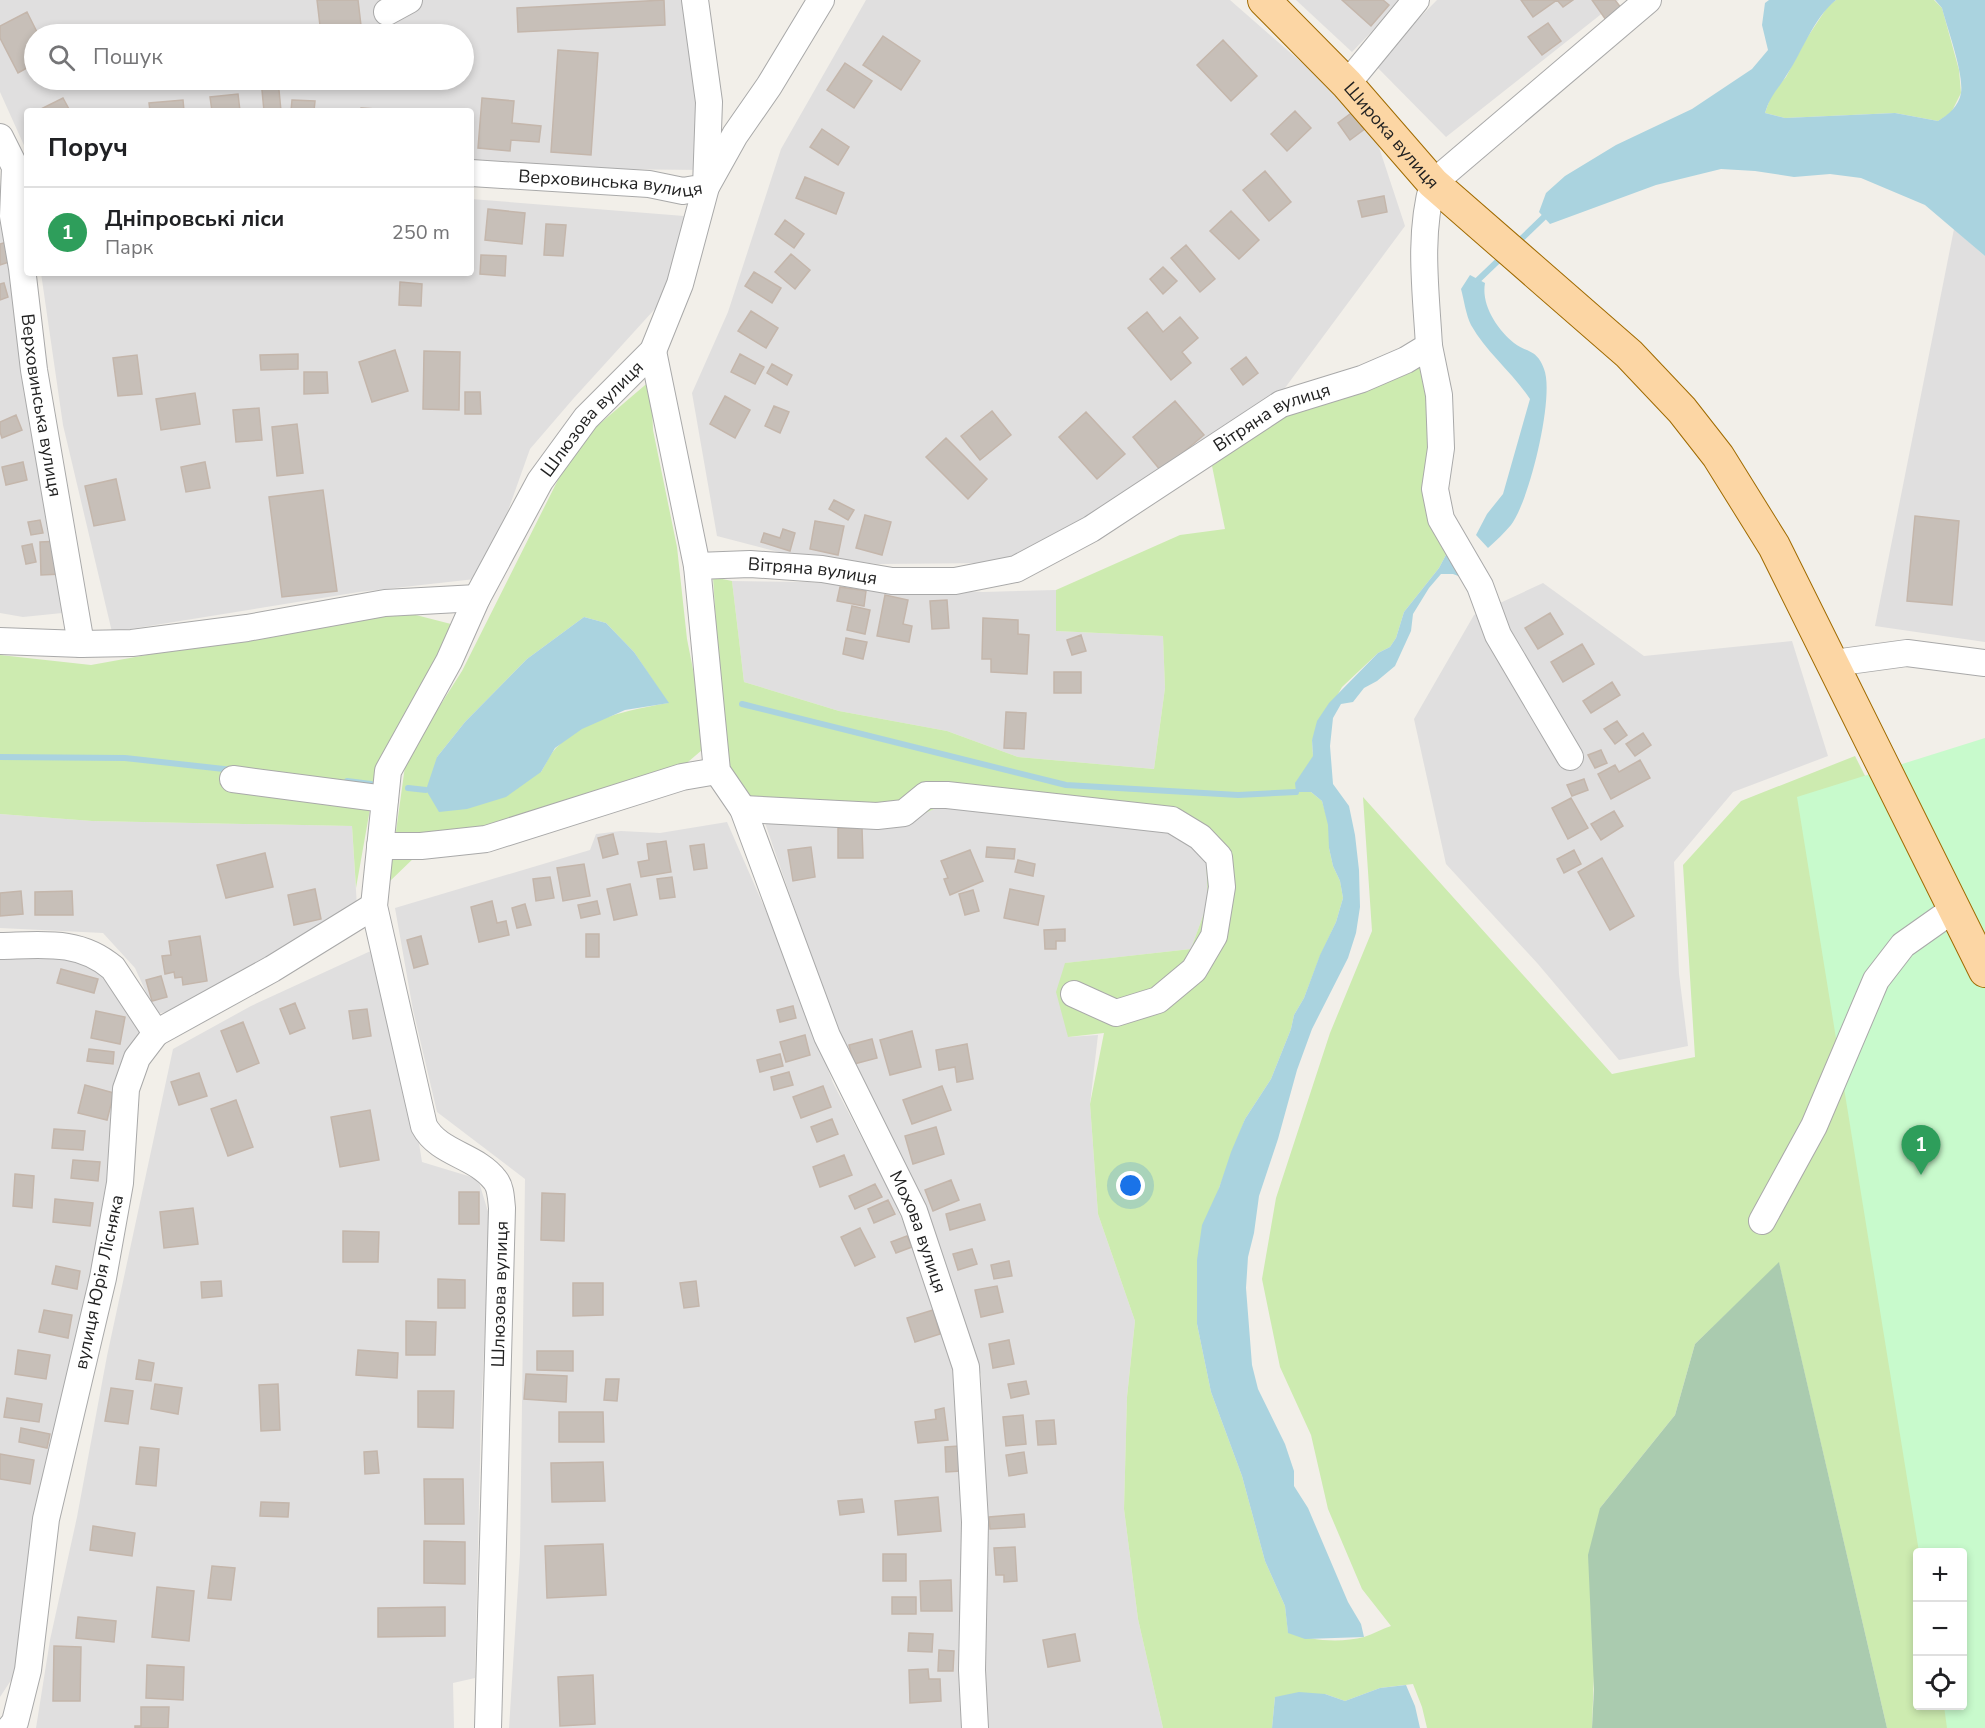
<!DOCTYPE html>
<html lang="uk">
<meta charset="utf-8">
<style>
:root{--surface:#fff;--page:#f2f2f2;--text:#202124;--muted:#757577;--line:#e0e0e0;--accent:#d40000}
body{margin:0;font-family:"Nunito Sans",sans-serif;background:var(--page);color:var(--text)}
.controls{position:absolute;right:18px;bottom:18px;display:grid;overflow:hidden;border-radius:6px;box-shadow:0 3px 9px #0003}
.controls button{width:54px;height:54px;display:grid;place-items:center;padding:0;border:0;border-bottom:2px solid var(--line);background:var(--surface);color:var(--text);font:30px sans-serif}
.you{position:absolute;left:1131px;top:1186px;width:21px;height:21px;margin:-15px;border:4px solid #fff;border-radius:50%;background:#1a73e8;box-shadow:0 0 0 9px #1a73e833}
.badge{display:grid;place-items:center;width:39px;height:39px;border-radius:50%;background:var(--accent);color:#fff;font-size:20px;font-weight:700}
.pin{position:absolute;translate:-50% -50px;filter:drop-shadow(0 2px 3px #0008)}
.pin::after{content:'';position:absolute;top:32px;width:21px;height:18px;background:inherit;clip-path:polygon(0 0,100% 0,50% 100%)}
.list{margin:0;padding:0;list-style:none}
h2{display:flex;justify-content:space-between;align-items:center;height:78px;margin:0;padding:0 24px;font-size:26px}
h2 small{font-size:20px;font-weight:400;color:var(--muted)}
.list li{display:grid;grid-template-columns:39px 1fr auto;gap:18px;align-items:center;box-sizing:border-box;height:90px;padding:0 24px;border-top:2px solid var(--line)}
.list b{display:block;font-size:22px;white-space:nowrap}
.list p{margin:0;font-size:20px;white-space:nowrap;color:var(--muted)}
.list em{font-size:20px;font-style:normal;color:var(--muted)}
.icon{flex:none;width:33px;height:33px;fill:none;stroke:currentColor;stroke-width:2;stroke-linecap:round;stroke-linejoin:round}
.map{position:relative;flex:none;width:1985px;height:1728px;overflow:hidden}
.search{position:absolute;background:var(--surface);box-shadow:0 3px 9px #0003;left:24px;top:24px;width:450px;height:66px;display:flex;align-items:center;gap:15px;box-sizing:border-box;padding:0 21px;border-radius:33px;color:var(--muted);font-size:22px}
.panel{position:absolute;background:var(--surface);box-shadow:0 3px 9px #0003;left:24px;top:108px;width:450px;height:168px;border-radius:6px}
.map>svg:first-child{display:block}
</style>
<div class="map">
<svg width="1985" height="1728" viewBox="0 0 1985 1728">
<rect width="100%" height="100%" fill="#f2efe9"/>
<!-- residential -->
<path fill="#e0dfdf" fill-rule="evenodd" d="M0,0h686l22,170 -117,-1 -120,-6v-52h-444v41l-27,-60zM34,34h430v46h-430z
M866,0h364l141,123 34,103 -126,170 -211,139 -74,28 -116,1 -88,-9 -73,-19 -25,-143 36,-81 53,-163z
M1296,0h106l-50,52z
M1437,0h182l-173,137 -72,-73z
M0,184l22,65 50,363 -49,5 -23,-4z
M471,199l213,17 -21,84 -90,99 -43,50 -46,129 -125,14 -247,40 -49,-207 -22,-152h430z
M1954,229l31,27v386l-110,-16z
M732,581l76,1 175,10 73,-2 1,41 106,5 2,52 -11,81 -136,-12 -71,-26 -108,-20 -95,-29z
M1543,583l101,73 148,-15 36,115 -95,36 -59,70 5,112 9,72 -69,14 -81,-96 -92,-100 -32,-145 60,-104z
M948,803l112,11 125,21 21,22 2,45 -17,47 -125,14 2,74 30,-2 -8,69 8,110 37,107 -8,76 -3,112 14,110 25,109h-176l-2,-57 1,-147 -5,-149 -58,-164 -85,-177 -73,-211 111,1 40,-7z
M0,814l92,7 260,5 5,81 -181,103 -20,4 -21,-46 -32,-35 -103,-5z
M727,822l63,144 43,117 55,105 33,74 36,108 7,154 -1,204h-454l11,-174 5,-375 -88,-67 -24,-102 -18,-102 195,-58 6,-16 25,-3 39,2z
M375,949l39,163 8,50 56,17 12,39 -9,198 -6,262 -22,5 1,45h-418l14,-88 27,-123 30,-161 66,-307 78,-43z
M38,957l51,5 34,26 16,33v35l-118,609 -21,32v-737z"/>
<!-- grass -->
<path fill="#cdebb0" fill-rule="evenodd" d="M1836,0h98l8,8 17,62 2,23 -10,20 -13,8 -43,-8 -110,5 -20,-5 7,-20 14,-16 19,-36 23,-35z
M1424,365l24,186 -9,17 -35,44 -8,26 -6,9 -12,6 -36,34 -30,53 1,16 -2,36 11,9 7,24v23l4,18 7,15 3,17 -7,24 -16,34 -16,42 -10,17 -3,14 -20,50 -26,40 -26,69 -22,136 14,68 31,84 23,85 20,45 3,26c22,9 53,11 76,5 9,-3 18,-8 27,-11l-29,-37 -34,-80 -17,-74 -31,-68 -18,-88 14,-81 54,-165 42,-102 -9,-134 249,277 83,-17 -12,-192 58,-64 114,-45 130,258v714h-98l-108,-465 -84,81 -20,71 -75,93 -8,220h-165l-5,-21 -9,-23 -33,4 -35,13 -20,-7 -50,3 -3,31h-109l-25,-109 -14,-110 3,-112 8,-76 -37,-107 -8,-110 14,-71 -36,4 -12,-45 9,-29 126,-14 17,-47 -2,-45 -21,-22 -125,-21 -112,-11 -32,14 -40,7 -111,-1 -40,-59 -12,-187 19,4 12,101 95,29 108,20 71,26 136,12 11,-81 -2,-52 -107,-5v-41l124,-55 45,-6 -13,-63 72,-51zM1918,1552h44v154h-44z
M651,380l2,50 24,117 10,92 16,81 -1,30 -21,18 -263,86 -29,28 17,-123 56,-88 114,-227zM584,617l22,6 28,29 34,51c-39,7 -83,15 -112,45 -6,6 -10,16 -15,24l-104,-15 28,-35 62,-63z
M386,612l26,2 39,10 -6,19 -67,121 -22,124 -4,-62 -260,-5 -92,-7v-159l91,10z"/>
<!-- cemetery -->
<path fill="#aacbaf" d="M1779,1262l108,466h-295l2,-39 -6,-134 12,-47 75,-93 20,-71z"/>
<!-- park -->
<path fill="#c8facc" d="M1985,738v990h-38l-3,-22h18v-154h-43l-122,-755z"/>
<!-- water -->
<path fill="#aad3df" d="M1769,0h67c-24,20 -33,51 -50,76 -9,15 -15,18 -21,37l20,5 110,-5 43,8c10,-6 21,-15 23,-28 3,-20 -14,-65 -19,-85l-7,-8h50v256l-60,-51 -64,-27 -31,-4 -36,3 -39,-6 -34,-2 -65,16 -106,39 -11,-12 7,-19 19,-17 51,-31 76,-36 60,-40 16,-19 -6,-25 3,-22z
M1470,275l15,8c-4,22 12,46 29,60 13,10 23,6 30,26 11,27 -15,133 -33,156 -7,8 -15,16 -23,23l-12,-13 11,-21 16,-20 27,-95c-18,-27 -43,-46 -59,-74 -5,-10 -7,-25 -10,-36z
M1448,551l13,26 -8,-3h-12l-12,14 -16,26 -2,17 -16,35 -18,15 -13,7 -11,14 -12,2 -8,14 -3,28 3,38 16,22 6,29 4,35 1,37 -4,26 -8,25 -36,71 -15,41 -19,69 -19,57 -5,37 -6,24 -2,31 6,77 6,24 27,55 9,27v15l14,22 40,94 13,22 3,13 -59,2 -17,-6 -3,-27 -20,-45 -23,-85 -31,-84 -14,-68v-64l5,-35 17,-37 12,-36 14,-33 26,-40 20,-50 3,-14 10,-17 16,-43 16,-33 7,-24 -3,-17 -7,-15 -4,-18 -1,-23 -6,-24 -11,-9h-15l-1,-9 18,-27 -1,-16 5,-19 12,-18 49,-50 12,-6 6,-9 8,-26 35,-44z
M584,617l22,6 28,29 35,51 -44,7 -43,19 -27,19 -14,24 -35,25 -39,12 -28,3 -13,-22 11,-33 28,-35 62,-63z
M1406,1685l9,21 5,22h-148l3,-31 24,-5 26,2 20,7 35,-13z"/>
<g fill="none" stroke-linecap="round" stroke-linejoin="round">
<!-- stream -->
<path stroke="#aad3df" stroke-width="6" d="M1516,244l28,-27
M1478,280l26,-25
M742,704l324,81 172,10 58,-3
M0,757l125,1 108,12
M347,781l24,3
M408,788l18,2"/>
</g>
<!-- building -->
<path fill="#c7bfb8" stroke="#c4b6ab" stroke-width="1.5" d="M317,0h41l4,34h-41z
M664,0l1,25 -147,7 -1,-24z
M1342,0h41l6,5 -18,21z
M1521,0h36l-24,17z
M1557,0h16l-10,7z
M1592,0h23l7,9 -16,11z
M27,12l11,22h-4v30l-16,9 -18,-35v-12z
M1548,23l13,18 -19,14 -14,-18z
M883,36l37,25 -19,29 -38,-25z
M1223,40l34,36 -26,25 -34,-36z
M558,50l40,3 -7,102 -40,-3z
M845,63l27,18 -18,27 -27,-18z
M261,80h17l3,31h-17z
M238,94l2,17h-28l-2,-14z
M63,98l7,13h-33z
M482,98l32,3 -2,22 29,3 -2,16 -28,-2 -1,11 -32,-3z
M183,100l1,11h-34l-1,-8z
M292,100l23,1 -1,10h-23z
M361,108l31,2v1h-32z
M1295,111l16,17 -24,23 -16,-17z
M1354,111l12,17 -16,12 -12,-17z
M822,129l27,18 -11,18 -28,-18z
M1265,171l26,31 -22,19 -26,-31z
M805,177l39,16 -8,21 -40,-16z
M1384,196l3,16 -25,5 -4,-16z
M488,209l37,4 -3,31 -37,-4z
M1231,211l28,29 -20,19 -29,-28z
M785,220l19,14 -10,14 -19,-14z
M546,224l20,1 -3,31 -19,-1z
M7,242l5,19 -12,4v-21z
M1186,245l29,34 -15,13 -29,-34z
M791,254l19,16 -15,19 -20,-17z
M481,255l25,1 -1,20 -25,-2z
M1163,267l14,14 -14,13 -13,-15z
M754,272l27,16 -9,15 -27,-17z
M400,282l22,2 -1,22 -22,-1z
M4,283l4,14 -8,3v-16z
M751,311l27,17 -12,20 -28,-17z
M1147,312l16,20 17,-15 18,21 -16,14 9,11 -20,17 -43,-52z
M395,350l13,41 -36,11 -13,-40z
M424,351l36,1 -1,58 -36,-1z
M298,354v15l-37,1 -1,-15z
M740,354l24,13 -9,17 -24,-12z
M137,355l5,39 -24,2 -5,-38z
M1246,357l12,16 -15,12 -12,-16z
M772,364l20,11 -5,10 -20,-12z
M304,372h23l1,21 -24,1z
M465,392h15l1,22h-16z
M195,393l5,31 -39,6 -5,-31z
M725,396l25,14 -15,28 -25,-14z
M1175,401l29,34 -43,36 -28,-34z
M774,406l15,6 -9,21 -15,-7z
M259,408l3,32 -26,2 -3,-32z
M992,411l19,24 -31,25 -19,-24z
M1086,412l39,42 -28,25 -38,-42z
M16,415l6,15 -20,8 -2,-6v-10z
M297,424l6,49 -26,3 -5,-49z
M946,438l41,41 -19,20 -42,-42z
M23,462l4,18 -21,5 -4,-18z
M205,462l5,26 -24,4 -5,-25z
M116,479l9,41 -31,6 -9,-40z
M323,490l14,101 -55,6 -13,-100z
M834,500l20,10 -6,10 -19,-11z
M865,515l26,7 -9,33 -26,-7z
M1915,516l44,5 -7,84 -45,-4z
M40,520l3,13 -12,2 -3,-13z
M815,521l29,5 -6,29 -28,-6z
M783,529l12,4 -5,18 -29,-9 3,-9 16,5z
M60,541l2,33 -21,1 -1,-33z
M32,544l4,18 -10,2 -4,-18z
M840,587l26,4 -2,15 -27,-5z
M885,595l23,5 -5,24 9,2 -3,16 -32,-6z
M947,600l2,28 -17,1 -2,-28z
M852,606l18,4 -5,24 -18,-4z
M1550,613l13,21 -25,15 -13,-21z
M983,618l35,2v14l11,1 -2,39 -36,-2v-13h-9z
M1081,635l5,16 -14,4 -5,-15z
M846,638l21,4 -4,17 -20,-5z
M1582,644l12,20 -31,18 -12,-20z
M1054,672h27v21h-27z
M1612,682l8,13 -29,18 -8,-12z
M1006,712l20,1 -2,36 -20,-1z
M1617,721l10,14 -12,9 -11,-15z
M1643,733l8,12 -16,11 -9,-12z
M1601,750l6,13 -12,5 -7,-13z
M1640,760l10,18 -39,21 -13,-25 17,-9 4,7z
M1584,779l4,11 -16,6 -5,-11z
M1571,798l17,30 -20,11 -16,-31z
M1614,811l9,15 -22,14 -10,-16z
M838,828h24l1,30h-25z
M613,834l5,20 -15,4 -5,-20z
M666,841l5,31 -30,5 -3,-15 11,-2 -2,-16z
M704,844l3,24 -13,2 -4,-24z
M811,847l4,30 -22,4 -5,-31z
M987,847l28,2 -1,10 -28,-2z
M970,850l13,31 -33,14 -6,-16 4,-1 -7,-17z
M1574,850l7,14 -17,9 -7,-14z
M265,853l8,34 -47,11 -9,-33z
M1602,858l32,58 -24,14 -32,-58z
M1018,860l17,4 -2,12 -18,-4z
M584,864l6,32 -27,5 -6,-33z
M550,877l4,21 -18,3 -3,-22z
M672,877l3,20 -15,2 -3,-20z
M630,884l7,31 -23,5 -7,-31z
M315,889l6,30 -27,6 -6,-30z
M1010,889l34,7 -6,29 -34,-7z
M973,890l6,21 -14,4 -6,-21z
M21,891l2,23 -23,2v-23z
M72,891l1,24h-38v-23z
M492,901l5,22 9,-2 3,14 -30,7 -8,-35z
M597,901l3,13 -19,4 -3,-13z
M525,904l6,21 -14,3 -5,-20z
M1065,929v12h-9v8h-11l-1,-19z
M586,934h13v23h-13z
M200,936l7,45 -24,4 -1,-8 -7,1 -1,-6 -9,2 -3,-18 9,-1 -2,-14z
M421,936l7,28 -14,4 -7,-28z
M61,969l37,10 -4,14 -37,-10z
M161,976l6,21 -15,4 -6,-21z
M295,1003l10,25 -15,6 -10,-25z
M793,1006l3,12 -16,4 -3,-12z
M367,1009l4,27 -18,3 -4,-28z
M96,1011l29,6 -5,27 -29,-6z
M243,1022l16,41 -22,9 -16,-41z
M912,1031l9,36 -31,8 -10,-35z
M805,1035l5,20 -24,7 -6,-20z
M872,1039l5,19 -23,6 -5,-19z
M967,1044l6,35 -16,3 -2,-15 -16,3 -3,-20z
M89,1049l25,3 -1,12 -26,-3z
M780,1054l3,12 -23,6 -3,-12z
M789,1072l4,13 -19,5 -3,-13z
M199,1073l8,23 -28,9 -8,-23z
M85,1085l29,8 -7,27 -29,-7z
M823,1086l8,21 -30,11 -8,-21z
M942,1086l9,24 -39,14 -9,-24z
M236,1100l17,47 -25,9 -17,-47z
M370,1110l9,50 -39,7 -9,-50z
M832,1119l6,15 -21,8 -6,-15z
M936,1127l8,27 -31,10 -8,-28z
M54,1129l31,2 -2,19 -31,-2z
M844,1155l8,20 -32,12 -7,-20z
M73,1160l27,2 -2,19 -27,-3z
M15,1174l19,2 -2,32 -19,-2z
M951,1180l8,20 -26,11 -8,-21z
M875,1184l7,13 -27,12 -6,-13z
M459,1192h20v32h-20z
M542,1193l23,1 -1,47 -23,-1z
M55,1199l38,4 -3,23 -37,-4z
M888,1200l7,14 -21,9 -6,-14z
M980,1204l5,16 -35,10 -4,-16z
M193,1208l5,36 -34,4 -4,-36z
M860,1228l15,29 -20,9 -14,-29z
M343,1231l36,1 -1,30h-35z
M907,1236l5,11 -16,6 -5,-11z
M972,1249l5,15 -19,6 -5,-16z
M1009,1261l3,15 -18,3 -3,-14z
M56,1266l24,5 -3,18 -25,-5z
M438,1279l27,1v28h-27z
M221,1281l1,15 -20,2 -1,-16z
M696,1281l3,25 -15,2 -4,-25z
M573,1283h30v32l-30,1z
M997,1286l6,26 -22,5 -6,-27z
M44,1310l28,5 -4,23 -29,-6z
M933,1310l7,24 -25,8 -8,-24z
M406,1321l30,1 -1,33h-29z
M1009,1340l5,24 -21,4 -4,-24z
M18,1350l32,5 -4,24 -31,-5z
M358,1350l40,3 -1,25 -41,-3z
M537,1351h36v20l-36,-1z
M139,1360l15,3 -3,18 -15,-2z
M526,1374l41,2 -1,26 -42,-3z
M606,1379h13l-2,22 -13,-1z
M1026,1381l3,13 -18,4 -3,-14z
M155,1384l27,4 -4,26 -27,-5z
M278,1384l2,46 -19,1 -2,-46z
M111,1388l22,3 -5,33 -23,-3z
M418,1391h36l-1,37 -35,-1z
M7,1398l35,6 -3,18 -35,-5z
M944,1408l4,32 -30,3 -3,-21 21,-3 -1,-9z
M559,1412h44l1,30h-45z
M1023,1415l3,29 -20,2 -3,-29z
M1054,1420l2,24 -18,1 -2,-24z
M21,1428l29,6 -3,14 -28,-6z
M959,1446l2,25 -15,1 -1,-25z
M140,1447l19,2 -3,37 -20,-2z
M377,1451l2,22 -14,1 -1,-22z
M1024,1452l3,21 -18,3 -3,-21z
M0,1454l34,6 -4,24 -30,-5z
M603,1462l2,39 -53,1 -1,-39z
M424,1479h39l1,45h-39z
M938,1497l3,34 -43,4 -3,-34z
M862,1499l2,13 -24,3 -2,-14z
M261,1502l28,1 -1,14 -28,-1z
M1024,1514l1,13 -35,2 -1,-12z
M93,1526l42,7 -3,23 -42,-6z
M424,1541l41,1v42l-41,-1z
M603,1544l3,51 -59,3 -2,-52z
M1015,1547l2,34 -13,1v-7h-8l-2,-27z
M883,1554h23v27h-23z
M212,1566l23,2 -4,32 -23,-2z
M951,1580l1,31h-31l-1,-30z
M157,1587l37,4 -5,50 -37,-4z
M892,1597h24v17h-24z
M445,1607v29l-67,1v-29z
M78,1617l38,4 -2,21 -38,-4z
M909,1633l24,1 -1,18 -24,-1z
M1075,1634l5,27 -32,6 -5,-27z
M54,1646l27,1 -1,54h-27z
M939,1650l15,1 -1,20h-15z
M147,1665l37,2 -1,33 -37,-2z
M928,1669l1,10h11l1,22 -31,2 -1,-33z
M593,1675l2,49 -35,2 -2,-49z
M141,1707h28l-1,21h-33v-2h6z"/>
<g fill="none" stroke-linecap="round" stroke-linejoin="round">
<defs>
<g id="minor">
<path d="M387,12l22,-12"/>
<path d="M1347,84l69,-84"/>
<path id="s1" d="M0,137l15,30 -2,49 9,52 12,102 47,274"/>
<path id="s2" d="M471,173l178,11 34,7 23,-4 3,-85 -14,-102"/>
<path d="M1429,346l10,49 2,53 -6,41 6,30 39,67 18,49 72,122"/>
<path id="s3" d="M653,351l44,215 20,205 26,38 84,227 87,175 52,156 9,155 -3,148 3,58"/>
<path id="s4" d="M697,566l53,-2 72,5 70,12h63l61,-12 75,-40 190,-125 81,-25 44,-19 23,-14c-3,-54 -11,-110 4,-163l215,-183"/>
<path d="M0,641l81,3 51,-1 115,-15 138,-25 92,-5"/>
<path d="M1834,663l73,-10 78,10"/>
<path d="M233,779l152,20"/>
<path d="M743,809l134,7 27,-3 22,-18h21l225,25 28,17 19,20 3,30 -8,49 -20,34 -36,30 -42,13 -42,-19"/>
<path d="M380,846h41l65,-7 196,-62 35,-6"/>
<path d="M0,946c42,-1 79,-7 113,22l43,65 -19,25 -11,31 -6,94 -17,95 -57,241 -18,151 -13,52 -5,6"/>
<path d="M156,1033l116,-64 102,-63"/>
<path d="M1762,1221l52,-95 62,-146 27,-35 51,-36"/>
<path id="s5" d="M488,1728l14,-520c-1,-9 -1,-21 -7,-28 -19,-25 -56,-26 -71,-54l-50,-220 14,-135 61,-110 28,-63 63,-117 46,-63 67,-67 27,-67 26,-97 29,-52 34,-49 52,-86"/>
</g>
<g id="major">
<path id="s6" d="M1264,0l83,84 86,99 196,171 53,56 36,46 56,90 211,425"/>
</g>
</defs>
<!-- minor casing -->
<use href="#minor" stroke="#a9a9a9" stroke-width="28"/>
<!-- major casing -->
<use href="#major" stroke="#a06b00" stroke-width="34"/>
<!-- minor -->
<use href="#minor" stroke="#fff" stroke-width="26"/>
<!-- major -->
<use href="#major" stroke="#fcd6a4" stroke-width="32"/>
</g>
<g text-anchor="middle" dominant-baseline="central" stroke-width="4.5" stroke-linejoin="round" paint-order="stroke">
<!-- street labels -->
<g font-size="18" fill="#222" stroke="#fff">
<text stroke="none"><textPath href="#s6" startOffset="186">Широка вулиця</textPath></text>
<text stroke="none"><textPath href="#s2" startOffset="140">Верховинська вулиця</textPath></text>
<text stroke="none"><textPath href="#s1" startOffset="274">Верховинська вулиця</textPath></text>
<text stroke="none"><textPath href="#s4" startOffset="620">Вітряна вулиця</textPath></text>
<text stroke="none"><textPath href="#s5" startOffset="1410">Шлюзова вулиця</textPath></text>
<text stroke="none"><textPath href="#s4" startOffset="116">Вітряна вулиця</textPath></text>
<text stroke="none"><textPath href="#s3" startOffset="930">Мохова вулиця</textPath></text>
<text transform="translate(99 1282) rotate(-78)">вулиця Юрія Лісняка</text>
<text stroke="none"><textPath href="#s5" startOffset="434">Шлюзова вулиця</textPath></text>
</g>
</g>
</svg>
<div class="controls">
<button>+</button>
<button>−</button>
<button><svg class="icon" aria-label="locate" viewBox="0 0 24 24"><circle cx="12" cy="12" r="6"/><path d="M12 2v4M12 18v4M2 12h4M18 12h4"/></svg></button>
</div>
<div class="you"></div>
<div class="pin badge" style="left:1921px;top:1175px;background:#2e9e5b">1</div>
<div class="search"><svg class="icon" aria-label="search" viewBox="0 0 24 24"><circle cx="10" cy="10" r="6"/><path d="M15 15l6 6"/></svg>Пошук</div>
<section class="panel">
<h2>Поруч<small></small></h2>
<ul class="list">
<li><span class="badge" style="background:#2e9e5b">1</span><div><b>Дніпровські ліси</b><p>Парк</p></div><em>250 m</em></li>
</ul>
</section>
</div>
